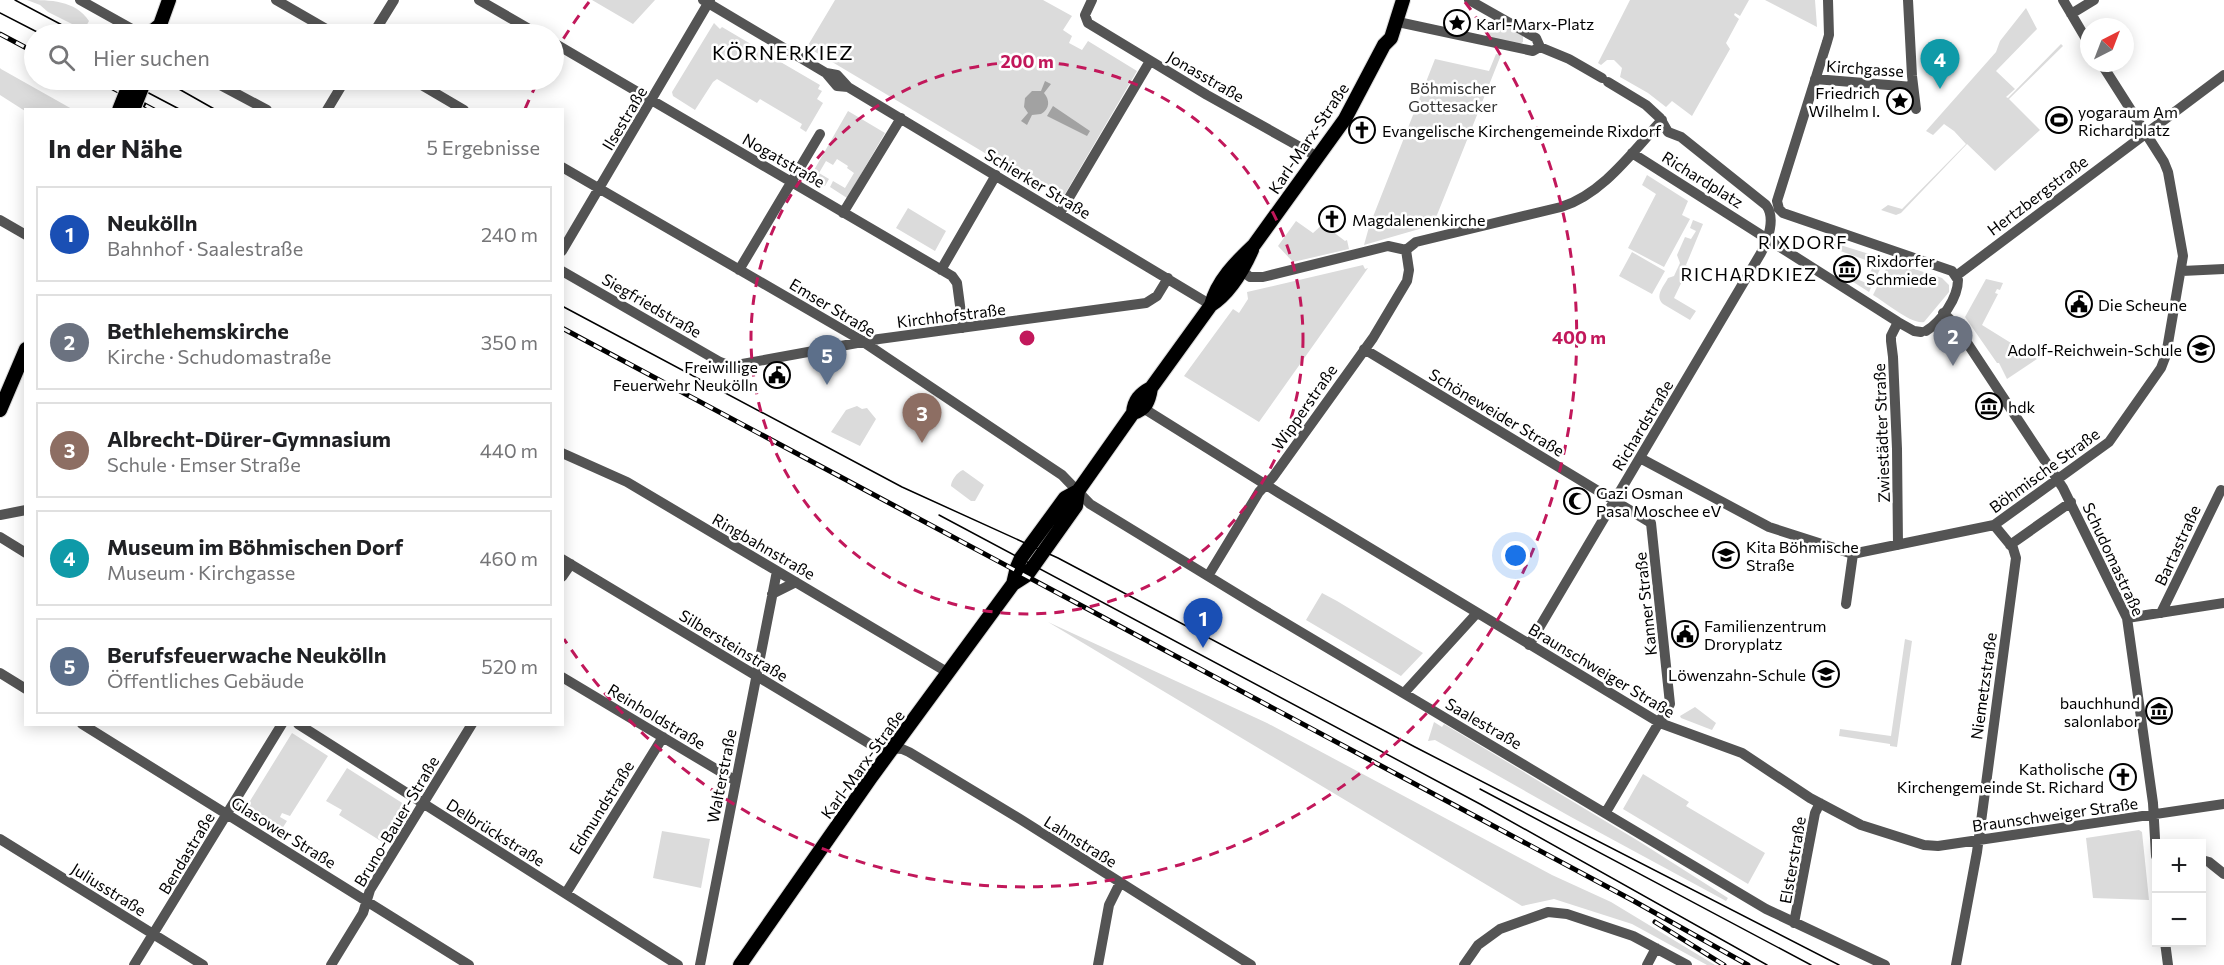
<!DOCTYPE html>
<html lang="de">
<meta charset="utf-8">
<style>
:root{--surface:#fff;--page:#f2f2f2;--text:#202124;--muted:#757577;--line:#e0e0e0;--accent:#1a73e8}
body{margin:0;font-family:Commissioner,sans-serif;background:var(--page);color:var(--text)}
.controls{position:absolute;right:18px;bottom:18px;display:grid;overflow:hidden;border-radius:0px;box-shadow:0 3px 15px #0003}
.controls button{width:54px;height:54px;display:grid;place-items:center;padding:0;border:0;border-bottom:2px solid var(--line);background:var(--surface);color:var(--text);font:30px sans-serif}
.compass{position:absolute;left:2080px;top:18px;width:54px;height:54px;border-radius:50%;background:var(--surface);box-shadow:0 3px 15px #0003;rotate:42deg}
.you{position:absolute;left:1516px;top:556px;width:21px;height:21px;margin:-15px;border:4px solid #fff;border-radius:50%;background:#1a73e8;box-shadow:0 0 0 9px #1a73e833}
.badge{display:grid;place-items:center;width:39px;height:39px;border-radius:50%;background:var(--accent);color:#fff;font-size:20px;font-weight:700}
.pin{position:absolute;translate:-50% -50px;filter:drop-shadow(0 2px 3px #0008)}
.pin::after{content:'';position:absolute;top:32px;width:21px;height:18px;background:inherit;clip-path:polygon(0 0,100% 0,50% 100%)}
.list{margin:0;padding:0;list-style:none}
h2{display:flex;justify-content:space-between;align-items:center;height:78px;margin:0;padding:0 24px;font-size:26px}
h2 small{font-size:20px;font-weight:400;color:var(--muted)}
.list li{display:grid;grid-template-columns:39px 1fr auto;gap:18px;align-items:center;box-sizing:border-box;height:96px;margin:0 12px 12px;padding:0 12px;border:2px solid var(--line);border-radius:0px}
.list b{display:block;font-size:22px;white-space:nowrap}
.list p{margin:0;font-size:20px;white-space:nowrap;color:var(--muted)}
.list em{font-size:20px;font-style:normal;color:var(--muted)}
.icon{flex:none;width:33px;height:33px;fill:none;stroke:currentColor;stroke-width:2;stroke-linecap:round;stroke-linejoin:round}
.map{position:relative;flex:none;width:2224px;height:965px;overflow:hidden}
.search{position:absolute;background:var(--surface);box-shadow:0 3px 15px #0003;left:24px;top:24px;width:540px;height:66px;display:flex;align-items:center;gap:15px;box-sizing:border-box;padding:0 21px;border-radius:33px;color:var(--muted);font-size:22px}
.panel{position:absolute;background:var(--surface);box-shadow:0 3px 15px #0003;left:24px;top:108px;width:540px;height:618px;border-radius:0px}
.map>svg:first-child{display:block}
</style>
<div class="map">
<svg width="2224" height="965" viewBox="0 0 2224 965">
<rect width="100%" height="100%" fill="#fff"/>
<!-- green -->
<path fill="#dbdbdb" d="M27,0c23,0 48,0 62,21l-5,9 -36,-18 -8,-7z
M592,0h63l-22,24z
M835,0h208l29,16 -9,14 9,6 -3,7 13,7 6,-9 49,30 -75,128 -255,-152z
M1630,0h119l-9,16 -5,-3 -1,2 5,4 -13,24 4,6 -38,67 -20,-15 -6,6 -18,-14 -28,-16 2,-9 -8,-8h-7l-6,5 -3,-2z
M1765,0h50l2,27z
M2026,8l11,21 -41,42 19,18 -9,8 2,1 53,-54 2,2 -54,53 31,31 -45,41 -28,-27 -66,69 -5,2 -15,-5 7,-5 14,4 64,-65 -12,-13 -10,-7 -11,11 -7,-4 70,-79 4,-11z
M1493,19l30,17v6l-3,2 -34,-7z
M714,23l6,6 2,-2 46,27 -2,4 4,2 2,-3 48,28 -2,4 4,2 -5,8 6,4 -17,29 -6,-4 2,-4 -42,-25 -3,4 -40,-24 -4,3 -18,28 -22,-14 -1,-4z
M1496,54l5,1 -68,170 -69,20 5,-18 66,-168 54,12z
M0,68l1,1 71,40 -46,1 -1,1 -25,-16z
M848,111l37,22 -38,65 -17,-11 3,-6 12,7 9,-15 -7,-5 1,-2 -11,-7 -4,6 -7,-4 -7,12 10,6 -4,7 -15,-9z
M1647,175l41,26 -6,14 8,4 -26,48 -36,-19 28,-54 -14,-9z
M908,208l38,23 -11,20 -39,-23z
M1693,220l10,4 -17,41 3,2 -15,31 22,13 -6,9 -27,-16c-9,-8 1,-18 5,-26l6,-2 6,-13 -3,-8 8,-18 6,2 5,-8 -6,-3z
M1296,221l17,12 10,-9 22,17 2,-1 2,9 -56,13 -15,-16z
M1834,243l51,16 -16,33 -22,-14 1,-3 18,8 8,-20 -42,-15z
M1632,252l33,19 -13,23 -33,-18z
M1890,261l52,17 7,7v7l-25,30c-12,3 -39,-20 -51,-27z
M1363,265l2,4 3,-1 -109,154 -75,-46 49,-67 6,4 9,-14 -1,-7z
M1986,279l17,4 -3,7 -3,-1 -2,4 3,1 -16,31 55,34 -30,20 -8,-16h-2l-32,-46z
M857,406l5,3 5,-1 9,11 -16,27 -29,-14 15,-22z
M963,470l21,15 -9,16h-4l-20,-15c0,-5 6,-14 12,-16z
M1322,593l15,8 86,52 -22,23 -95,-56z
M1048,622l219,101 285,152 59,27 104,63h-8l-75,-41 -78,-25 -32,7z
M1905,639l7,2 -15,106 -7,-1v-2l-51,-8 1,-7 51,7z
M1695,707l21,16 -4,7 -31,-12 -1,-2z
M1434,722l8,5 2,-3 196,118 88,56 -2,3 -155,-84 -136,-77 -7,1z
M292,733l36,23 -38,60 -8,-3 -2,4 7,4 -7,11 -35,-23z
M347,768l60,38 -23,37 -45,-28 3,-5 -16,-9z
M1643,774l46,28 -3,4 79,47 -17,31 -125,-75z
M2139,830l3,2 7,68 -56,-2 -7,-60z
M662,831l48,8 -9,49 -48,-10z"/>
<!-- water -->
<path fill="#a2a2a2" d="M1045,81l6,3 -7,9c6,7 6,16 -3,21l-9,1 -5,10 -6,-4 7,-8 -4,-6 1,-9 7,-7h9z
M1053,106l37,25 -3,5 -40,-20z"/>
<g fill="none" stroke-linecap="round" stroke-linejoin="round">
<defs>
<path id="major" d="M149,34l11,-9
M160,34v-9l9,-25
M1211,305c19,-12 32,-35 41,-55
M0,410l26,-61
M1133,413c13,-4 16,-12 18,-25
M1013,584l4,-17 4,-9 44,-60 13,-7 55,-78c1,-13 7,-19 18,-25l60,-83c6,-24 25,-43 43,-60l91,-126 39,-74 7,-7 12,-38
M740,965l132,-189 141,-192 14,-9 49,-69 2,-15"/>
</defs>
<!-- major casing -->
<use href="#major" stroke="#dbdbdb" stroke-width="16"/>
<!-- minor -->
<path stroke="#545454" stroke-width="10" d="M80,0l61,34
M276,0l59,34
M479,0l59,34
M703,0l123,73 11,13 11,1
M1092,0l-7,15 3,8 119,72 111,62
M1469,0l67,38 4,9
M1828,0l1,35 -2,7 -50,159 2,8 4,4 169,58 6,9c0,18 -17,42 -32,51
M1908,0l4,76 4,33
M2063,0l26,44
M2071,14l23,-14
M1398,22l135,29 7,-4 29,12 33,19
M373,34l21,-34
M554,43l398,233 5,7 6,45
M826,73l11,2 11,12 363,218
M1815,79l98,8
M211,80l56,30
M413,80l51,30
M327,110l18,-30
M1632,153l266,169 16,9 7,1
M562,167l297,172 203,136 28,29 167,102 509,303 119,56
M843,213l58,-95
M1060,213l90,-152
M0,220l26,15
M1406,250l10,-8 145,-35c42,-13 72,-56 101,-87
M562,251l148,-251
M739,270l81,-136
M941,270l55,-95
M562,271l158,91 11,4 148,-27 267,-36 11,-7 11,-18
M1242,271l8,6h13l125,-31 18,4
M2182,271l42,-2
M1956,276l268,-201
M1943,313l11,10 109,165 64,130 26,185 3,53
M1364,349l287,174 19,181 -64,108
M1143,408l136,85 381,230 82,30 68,45 51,27 63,20 14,1 286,-42
M562,453l65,29 320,190
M1640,458l129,69 84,27 9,-2 132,-27 115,-83 52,-74 5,-13 17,-99 -15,-84 -4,-10 -63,-99
M0,515l26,-5
M0,537l26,16
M1898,545l-1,-96 -4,-92 -2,-16v-5l7,-14
M2010,545l61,-43
M562,559l313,188 27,2 7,3 111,67 231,146
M1208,576l51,-84 14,-15 100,-139 34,-57 2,-11 -3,-20
M562,577l9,-13
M772,594l24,-12
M1846,604l7,-50
M2161,613l60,-123
M2127,618l97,-15
M1529,645l232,-392c7,-13 15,-35 5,-48l-85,-68 -13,-5 -8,-14 -14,-13 -38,-23
M0,673l26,16
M562,677l174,104
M1404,693l73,-80
M82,724l387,241
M298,724l380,241
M0,839l203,126
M2202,860l7,2 15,12
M566,893l97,-156
M1794,923l21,-110 5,-10
M2165,942l3,23
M134,965l148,-241
M331,965l32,-52 7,-23 102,-166
M700,965l77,-394
M1098,965l11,-60 11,-22
M1464,965l14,-20 22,-16 48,-17 19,2 66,22 54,29
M1647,965l9,-17
M1956,965l21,-113 39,-294 -3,-10 -19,-23"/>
<!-- major -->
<use href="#major" stroke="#000" stroke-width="14"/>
<!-- tram -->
<path stroke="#000" stroke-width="1.5" d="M15,0l64,34
M0,13l41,21
M124,80l57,30
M163,80l53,30
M562,306l340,181 156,71 357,189 424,218
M939,515l541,289 287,161
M1480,789l331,176"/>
<defs>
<path id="rail" d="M0,34l34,18
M98,80l56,30
M562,328l1070,572 116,65
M1655,922l69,43"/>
</defs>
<!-- rail casing -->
<use href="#rail" stroke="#000" stroke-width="5"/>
<!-- rail -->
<use href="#rail" stroke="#fff" stroke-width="3" stroke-dasharray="9" stroke-linecap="butt"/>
<defs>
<path id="major-bridge" d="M119,110l12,-30
M133,110l10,-25"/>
</defs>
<!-- major-bridge casing -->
<use href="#major-bridge" stroke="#dbdbdb" stroke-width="16" stroke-linecap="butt"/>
<!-- major-bridge -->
<use href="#major-bridge" stroke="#000" stroke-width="14"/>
</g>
<!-- distance rings -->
<g fill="none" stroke="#c2185b" stroke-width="3" stroke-dasharray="10 8">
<circle cx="1027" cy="338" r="276"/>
<path d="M525 109A552 552 0 0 1 537 83M554 54A552 552 0 0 1 589 2M1465 2A552 552 0 1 1 564 639"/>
</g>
<!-- icons -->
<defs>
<symbol id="sight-ring" viewBox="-11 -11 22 22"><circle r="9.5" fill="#fff" stroke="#000" stroke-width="1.5"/><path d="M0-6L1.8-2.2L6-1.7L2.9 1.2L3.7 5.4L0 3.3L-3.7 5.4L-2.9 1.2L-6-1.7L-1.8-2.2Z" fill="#000"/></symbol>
<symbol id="stadium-ring" viewBox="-11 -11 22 22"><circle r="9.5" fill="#fff" stroke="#000" stroke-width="1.5"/><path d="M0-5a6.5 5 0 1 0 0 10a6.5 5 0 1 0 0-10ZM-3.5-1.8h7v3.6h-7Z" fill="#000"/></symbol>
<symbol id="church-ring" viewBox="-11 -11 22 22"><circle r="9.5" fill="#fff" stroke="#000" stroke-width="1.5"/><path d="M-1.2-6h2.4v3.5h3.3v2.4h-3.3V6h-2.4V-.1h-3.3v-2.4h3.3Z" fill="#000"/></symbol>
<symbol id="museum-ring" viewBox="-11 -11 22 22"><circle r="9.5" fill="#fff" stroke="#000" stroke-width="1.5"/><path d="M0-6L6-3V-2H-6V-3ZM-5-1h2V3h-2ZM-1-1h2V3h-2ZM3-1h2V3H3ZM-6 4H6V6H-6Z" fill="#000"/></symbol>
<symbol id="civic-ring" viewBox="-11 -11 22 22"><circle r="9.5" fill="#fff" stroke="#000" stroke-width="1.5"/><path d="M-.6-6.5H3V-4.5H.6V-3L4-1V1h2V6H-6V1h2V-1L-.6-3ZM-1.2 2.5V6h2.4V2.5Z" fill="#000"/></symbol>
<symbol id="school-ring" viewBox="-11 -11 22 22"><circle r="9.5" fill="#fff" stroke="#000" stroke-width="1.5"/><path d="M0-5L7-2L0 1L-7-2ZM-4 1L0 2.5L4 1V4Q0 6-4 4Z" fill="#000"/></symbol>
<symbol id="mosque-ring" viewBox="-11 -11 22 22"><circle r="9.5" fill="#fff" stroke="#000" stroke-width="1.5"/><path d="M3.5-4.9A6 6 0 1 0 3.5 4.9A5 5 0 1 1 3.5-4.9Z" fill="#000"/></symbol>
</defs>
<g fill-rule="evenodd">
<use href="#sight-ring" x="1442" y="8" width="30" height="30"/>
<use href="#sight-ring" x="1885" y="86" width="30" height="30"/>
<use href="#stadium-ring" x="2044" y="105" width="30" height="30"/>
<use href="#church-ring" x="1347" y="115" width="30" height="30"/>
<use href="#church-ring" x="1317" y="204" width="30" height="30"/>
<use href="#museum-ring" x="1832" y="254" width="30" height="30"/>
<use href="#civic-ring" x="2064" y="289" width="30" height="30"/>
<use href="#school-ring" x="2186" y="334" width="30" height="30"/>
<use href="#civic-ring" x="762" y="360" width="30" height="30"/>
<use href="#museum-ring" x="1974" y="391" width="30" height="30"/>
<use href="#mosque-ring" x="1562" y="486" width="30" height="30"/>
<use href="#school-ring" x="1711" y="540" width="30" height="30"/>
<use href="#civic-ring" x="1670" y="619" width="30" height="30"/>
<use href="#school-ring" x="1811" y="659" width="30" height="30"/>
<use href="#museum-ring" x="2144" y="696" width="30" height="30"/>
<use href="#church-ring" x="2108" y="762" width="30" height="30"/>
</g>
<g text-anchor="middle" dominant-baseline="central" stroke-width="5" stroke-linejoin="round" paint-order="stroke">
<!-- poi labels -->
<g font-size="16" fill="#000" stroke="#fff" text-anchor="start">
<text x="1476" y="23">Karl-Marx-Platz</text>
<text x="1880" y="92" text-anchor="end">Friedrich<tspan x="1880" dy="18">Wilhelm I.</tspan></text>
<text x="2078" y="111">yogaraum Am<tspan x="2078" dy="18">Richardplatz</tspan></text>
<text x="1382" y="130">Evangelische Kirchengemeinde Rixdorf</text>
<text x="1352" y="219">Magdalenenkirche</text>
<text x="1866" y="260">Rixdorfer<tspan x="1866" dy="18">Schmiede</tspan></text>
<text x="2098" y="304">Die Scheune</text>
<text x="2182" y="349" text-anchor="end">Adolf-Reichwein-Schule</text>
<text x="758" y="366" text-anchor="end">Freiwillige<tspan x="758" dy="18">Feuerwehr Neukölln</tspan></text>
<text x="2008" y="406">hdk</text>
<text x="1596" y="492">Gazi Osman<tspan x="1596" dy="18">Pasa Moschee eV</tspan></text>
<text x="1746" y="546">Kita Böhmische<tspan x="1746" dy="18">Straße</tspan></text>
<text x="1704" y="625">Familienzentrum<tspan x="1704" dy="18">Droryplatz</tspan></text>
<text x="1806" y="674" text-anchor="end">Löwenzahn-Schule</text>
<text x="2140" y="702" text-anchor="end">bauchhund<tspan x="2140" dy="18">salonlabor</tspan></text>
<text x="2104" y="768" text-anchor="end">Katholische<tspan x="2104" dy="18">Kirchengemeinde St. Richard</tspan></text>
</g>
<!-- street labels -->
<g font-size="16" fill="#000" stroke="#fff">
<text transform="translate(1865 68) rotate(4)">Kirchgasse</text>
<text transform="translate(1206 76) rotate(30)">Jonasstraße</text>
<text transform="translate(624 118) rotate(-59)">Ilsestraße</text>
<text transform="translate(1308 138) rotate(-56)">Karl-Marx-Straße</text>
<text transform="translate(784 160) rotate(30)">Nogatstraße</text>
<text transform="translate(1703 179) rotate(32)">Richardplatz</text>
<text transform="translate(1038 183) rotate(31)">Schierker Straße</text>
<text transform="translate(2037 195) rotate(-37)">Hertzbergstraße</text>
<text transform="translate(652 305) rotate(30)">Siegfriedstraße</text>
<text transform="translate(833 307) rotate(31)">Emser Straße</text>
<text transform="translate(951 315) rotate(-7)">Kirchhofstraße</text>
<text transform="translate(1304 407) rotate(-55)">Wipperstraße</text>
<text transform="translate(1497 412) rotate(31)">Schöneweider Straße</text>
<text transform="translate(1642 425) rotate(-59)">Richardstraße</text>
<text transform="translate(1881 433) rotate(-92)">Zwiestädter Straße</text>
<text transform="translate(2044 470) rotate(-36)">Böhmische Straße</text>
<text transform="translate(2177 545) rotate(-65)">Bartastraße</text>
<text transform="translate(764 546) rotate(30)">Ringbahnstraße</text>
<text transform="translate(2114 559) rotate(65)">Schudomastraße</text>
<text transform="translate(1645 604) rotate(-96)">Kanner Straße</text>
<text transform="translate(734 645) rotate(31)">Silbersteinstraße</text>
<text transform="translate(1602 670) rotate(31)">Braunschweiger Straße</text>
<text transform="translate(1983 686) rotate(-82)">Niemetzstraße</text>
<text transform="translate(657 716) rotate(31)">Reinholdstraße</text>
<text transform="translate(1484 723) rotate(30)">Saalestraße</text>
<text transform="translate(862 764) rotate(-54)">Karl-Marx-Straße</text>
<text transform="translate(721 776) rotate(-79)">Walterstraße</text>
<text transform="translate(601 807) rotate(-58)">Edmundstraße</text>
<text transform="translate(2055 814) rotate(-8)">Braunschweiger Straße</text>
<text transform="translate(396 821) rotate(-59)">Bruno-Bauer-Straße</text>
<text transform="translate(284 832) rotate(32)">Glasower Straße</text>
<text transform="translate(496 832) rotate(32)">Delbrückstraße</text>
<text transform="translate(1081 841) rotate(32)">Lahnstraße</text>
<text transform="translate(186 853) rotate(-59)">Bendastraße</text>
<text transform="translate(1792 860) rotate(-80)">Elsterstraße</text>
<text transform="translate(109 889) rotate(32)">Juliusstraße</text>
</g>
<!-- park labels -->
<g font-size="16" fill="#323232" stroke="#fff">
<text x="1453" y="87">Böhmischer<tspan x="1453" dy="18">Gottesacker</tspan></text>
</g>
<!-- neighbourhood labels -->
<g font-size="18" letter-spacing="1.5" fill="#000" stroke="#fff">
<text x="1803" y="242">RIXDORF</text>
<text x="1749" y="274">RICHARDKIEZ</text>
</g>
<!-- quarter labels -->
<g font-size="20" letter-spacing="1.5" fill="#000" stroke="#fff">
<text x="783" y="52">KÖRNERKIEZ</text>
</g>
</g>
<circle cx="1027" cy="338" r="9" fill="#c2185b" stroke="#fff" stroke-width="3"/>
<g font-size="18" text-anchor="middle" font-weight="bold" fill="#c2185b" stroke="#fff" stroke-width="5" stroke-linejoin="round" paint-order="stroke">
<text x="1027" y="68">200 m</text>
<text x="1579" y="344">400 m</text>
</g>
</svg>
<div class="controls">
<button>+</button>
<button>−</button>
</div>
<svg class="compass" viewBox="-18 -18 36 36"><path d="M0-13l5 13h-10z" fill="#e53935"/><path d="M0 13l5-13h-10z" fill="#757577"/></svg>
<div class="you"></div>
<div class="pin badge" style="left:1203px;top:648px;background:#1a4fb4">1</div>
<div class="pin badge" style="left:1953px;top:366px;background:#6b7280">2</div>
<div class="pin badge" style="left:922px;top:443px;background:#8d6e63">3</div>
<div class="pin badge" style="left:1940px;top:89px;background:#0f9aa8">4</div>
<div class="pin badge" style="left:827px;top:385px;background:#5c6f8a">5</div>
<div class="search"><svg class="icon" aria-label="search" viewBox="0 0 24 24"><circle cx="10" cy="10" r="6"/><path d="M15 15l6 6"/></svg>Hier suchen</div>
<section class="panel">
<h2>In der Nähe<small>5 Ergebnisse</small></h2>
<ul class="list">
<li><span class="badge" style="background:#1a4fb4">1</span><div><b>Neukölln</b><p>Bahnhof · Saalestraße</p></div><em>240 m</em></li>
<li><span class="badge" style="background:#6b7280">2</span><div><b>Bethlehemskirche</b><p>Kirche · Schudomastraße</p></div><em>350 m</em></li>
<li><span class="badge" style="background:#8d6e63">3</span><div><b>Albrecht-Dürer-Gymnasium</b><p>Schule · Emser Straße</p></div><em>440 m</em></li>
<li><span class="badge" style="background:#0f9aa8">4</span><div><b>Museum im Böhmischen Dorf</b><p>Museum · Kirchgasse</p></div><em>460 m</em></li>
<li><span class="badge" style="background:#5c6f8a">5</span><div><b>Berufsfeuerwache Neukölln</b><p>Öffentliches Gebäude</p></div><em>520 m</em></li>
</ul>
</section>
</div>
